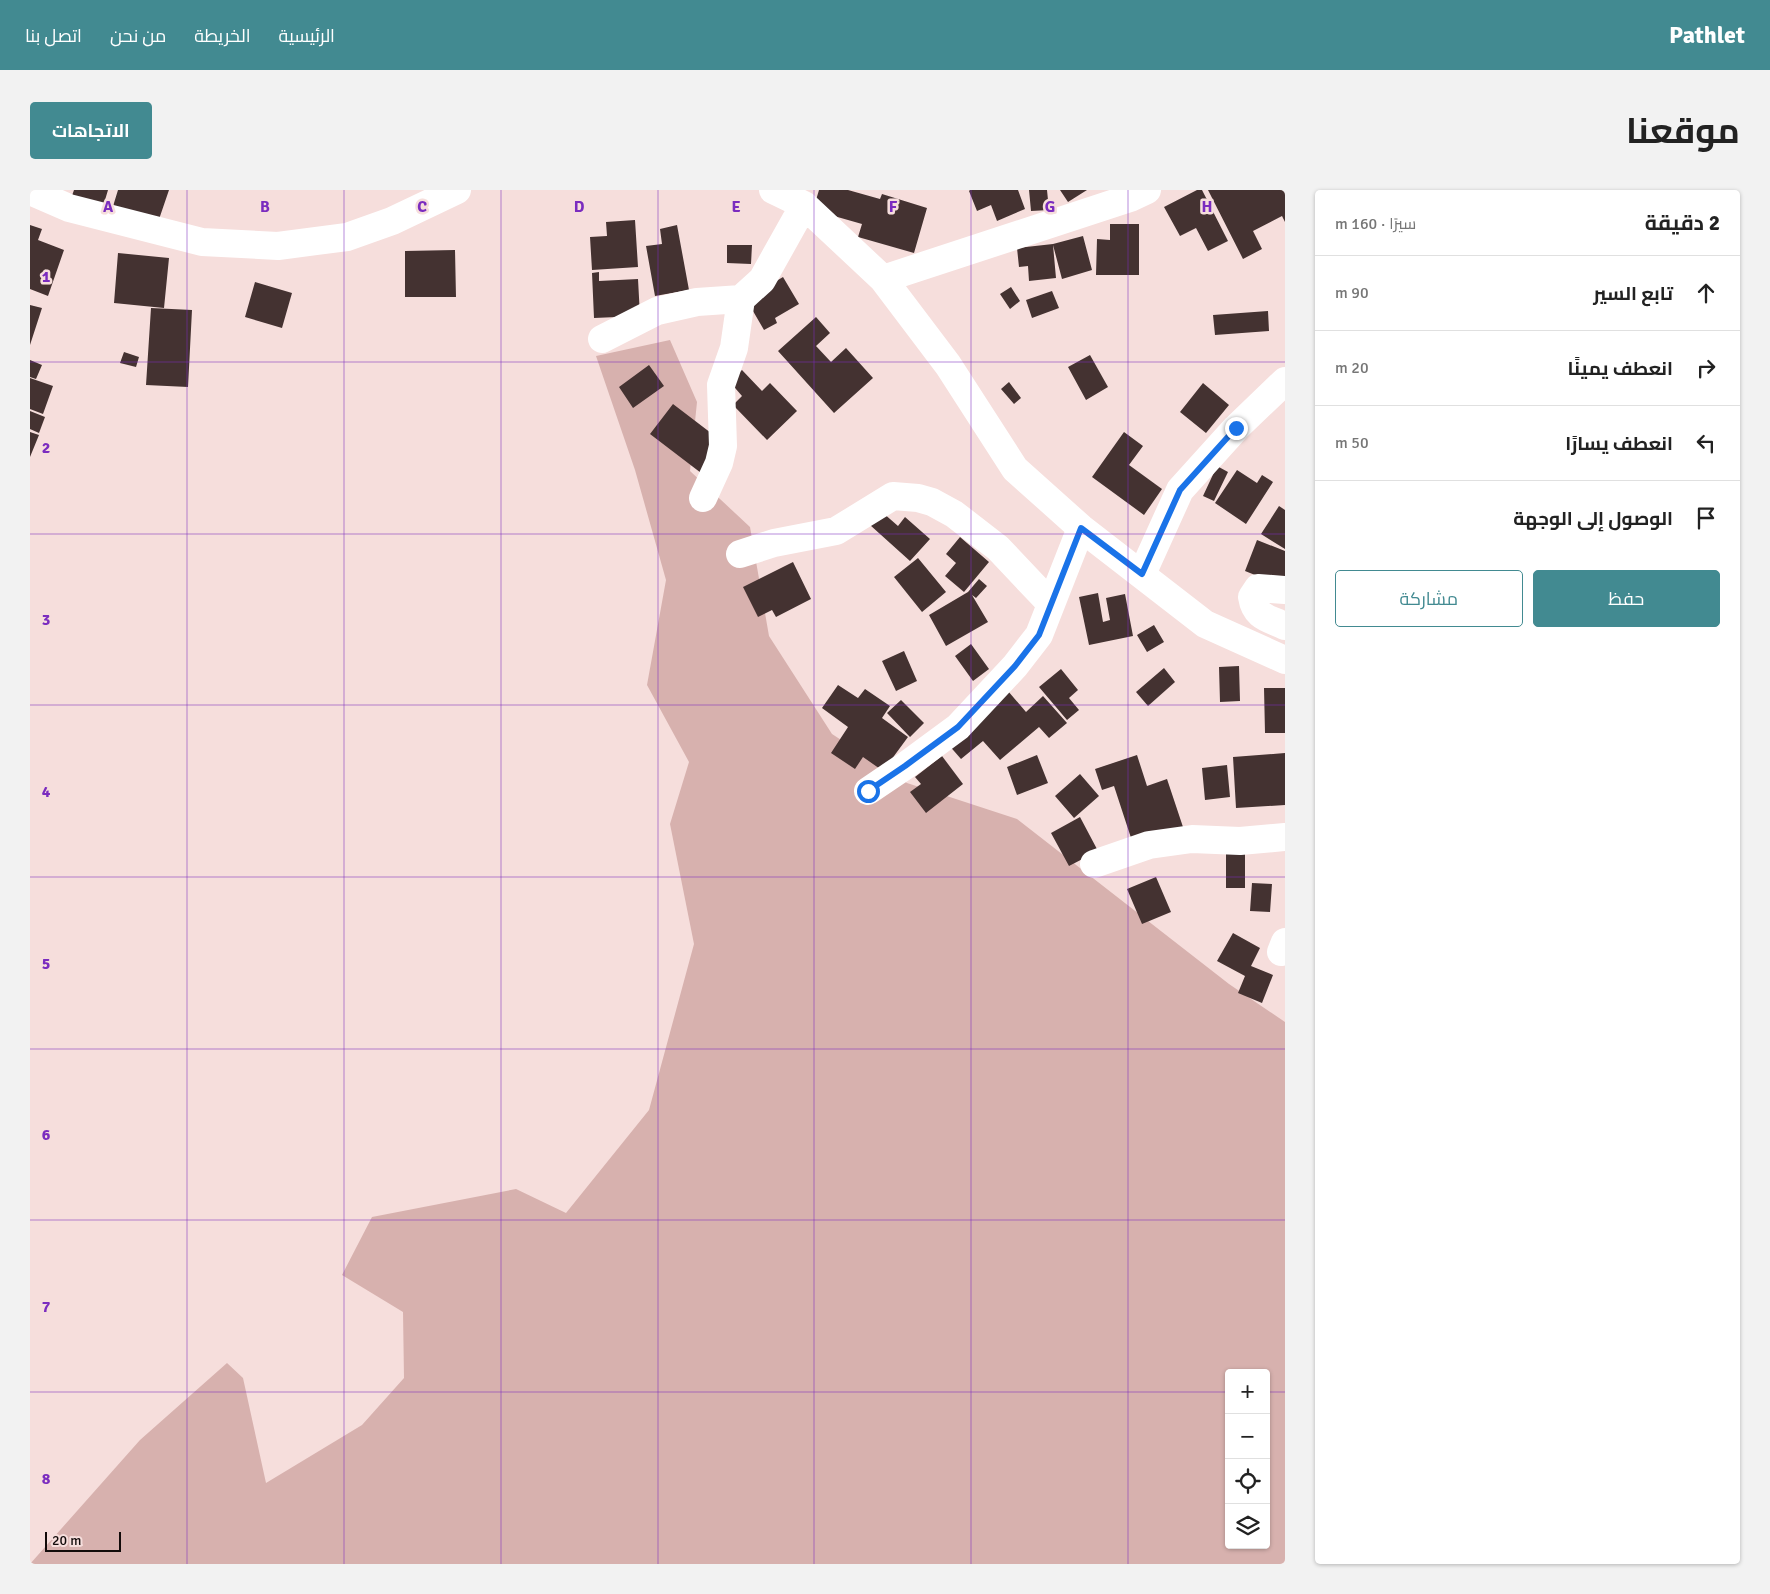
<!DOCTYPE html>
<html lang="ar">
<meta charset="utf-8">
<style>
:root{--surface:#fff;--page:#f2f2f2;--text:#222;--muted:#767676;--line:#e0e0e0;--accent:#428a91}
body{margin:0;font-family:Signika,Cairo,sans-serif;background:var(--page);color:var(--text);direction:rtl}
.controls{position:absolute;right:15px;bottom:15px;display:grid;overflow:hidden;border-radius:5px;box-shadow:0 1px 4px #0004}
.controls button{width:45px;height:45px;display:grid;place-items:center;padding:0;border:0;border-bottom:1px solid var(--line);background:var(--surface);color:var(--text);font:25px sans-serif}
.scale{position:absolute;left:15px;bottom:12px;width:76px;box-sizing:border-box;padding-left:5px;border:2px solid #120b0a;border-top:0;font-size:14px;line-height:18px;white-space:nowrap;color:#120b0a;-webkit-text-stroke:4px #f6dedc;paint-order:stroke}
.stop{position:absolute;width:15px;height:15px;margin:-11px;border:4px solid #1a73e8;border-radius:50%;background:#fff}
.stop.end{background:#1a73e8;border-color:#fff;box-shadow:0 1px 5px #0008}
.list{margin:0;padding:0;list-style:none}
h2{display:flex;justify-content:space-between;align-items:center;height:65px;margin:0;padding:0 20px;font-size:21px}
h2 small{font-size:16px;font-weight:400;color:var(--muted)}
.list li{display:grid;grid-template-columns:32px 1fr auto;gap:15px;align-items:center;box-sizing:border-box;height:75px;padding:0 20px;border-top:1px solid var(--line)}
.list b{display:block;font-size:19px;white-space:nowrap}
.list em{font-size:16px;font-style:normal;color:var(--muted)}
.actions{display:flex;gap:10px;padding:15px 20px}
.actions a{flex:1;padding:11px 0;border:1px solid var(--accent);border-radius:5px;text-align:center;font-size:18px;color:var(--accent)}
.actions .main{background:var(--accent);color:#fff}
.icon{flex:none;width:28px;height:28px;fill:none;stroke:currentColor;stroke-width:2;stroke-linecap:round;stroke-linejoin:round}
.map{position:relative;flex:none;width:1255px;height:1374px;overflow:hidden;direction:ltr;border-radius:5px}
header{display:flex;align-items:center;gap:30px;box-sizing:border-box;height:70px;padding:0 25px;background:var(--accent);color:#fff}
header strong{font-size:24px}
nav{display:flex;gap:28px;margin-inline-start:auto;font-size:18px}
.intro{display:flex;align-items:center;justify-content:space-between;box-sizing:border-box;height:120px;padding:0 30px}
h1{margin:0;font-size:35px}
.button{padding:12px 22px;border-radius:5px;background:var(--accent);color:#fff;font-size:18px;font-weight:700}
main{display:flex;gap:30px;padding:0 30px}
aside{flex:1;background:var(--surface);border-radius:5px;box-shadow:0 1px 4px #0004}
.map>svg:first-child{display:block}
</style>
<header>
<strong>Pathlet</strong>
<nav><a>الرئيسية</a><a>الخريطة</a><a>من نحن</a><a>اتصل بنا</a></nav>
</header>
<div class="intro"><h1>موقعنا</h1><a class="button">الاتجاهات</a></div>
<main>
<aside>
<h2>2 دقيقة<small>سيرًا · 160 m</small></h2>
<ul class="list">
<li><svg class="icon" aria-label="ahead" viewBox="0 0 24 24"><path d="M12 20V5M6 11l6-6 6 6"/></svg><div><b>تابع السير</b></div><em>90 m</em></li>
<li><svg class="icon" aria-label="right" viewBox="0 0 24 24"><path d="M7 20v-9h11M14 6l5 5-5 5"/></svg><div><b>انعطف يمينًا</b></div><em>20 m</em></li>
<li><svg class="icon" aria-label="left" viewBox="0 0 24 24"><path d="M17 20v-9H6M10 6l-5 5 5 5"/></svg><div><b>انعطف يسارًا</b></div><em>50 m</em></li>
<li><svg class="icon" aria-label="arrive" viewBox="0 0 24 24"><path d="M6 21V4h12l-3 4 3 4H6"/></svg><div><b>الوصول إلى الوجهة</b></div></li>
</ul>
<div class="actions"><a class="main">حفظ</a><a>مشاركة</a></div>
</aside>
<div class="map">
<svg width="1255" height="1374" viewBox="0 0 1255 1374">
<rect width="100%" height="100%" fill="#f6dedc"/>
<!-- green -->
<path fill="#d7b1ae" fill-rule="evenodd" d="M640,150l27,62 -7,69 60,56 19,109 63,98 75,49 110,36 212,165 56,38v542h-1255l110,-124 87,-77 16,15 23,105 96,-58 42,-47 -1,-66 -61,-37 30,-58 144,-28 50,24 83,-103 45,-166 -24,-120 19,-62 -42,-77 19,-105 -31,-110 -39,-114zM1199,1183h37v172h-37z"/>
<!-- building -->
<path fill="#443231" d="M44,0h34l-8,27 -32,-10z
M88,0h51l-14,41 -45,-15z
M789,0h29l32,9 2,-5 45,14 -13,45 -56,-16 4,-13 -49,-14z
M940,0h48l7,19 -28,12 -6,-16 -14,6 -8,-20z
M999,0h18l2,20 -18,1z
M1030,0h27l-19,12z
M1167,0h5l26,51 -20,10 -12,-23 -16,8 -16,-29z
M1178,0h77v32l-3,-6 -29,15 9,18 -19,10z
M605,30l3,47 -46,3 -2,-33 17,-1 -1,-14z
M1080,34h29v51h-43l1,-36 13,1z
M0,35l12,4 -4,11 26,10 -16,46 -18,-7z
M647,35l12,65 -34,6 -9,-50 16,-2 -2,-15z
M1053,46l9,34 -30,9 -9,-34 3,33 -27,3 -1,-15 -9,1 -2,-19 36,-4z
M697,55h25l-1,19 -24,-1z
M425,60l1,47h-51v-46z
M88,63l51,5 -5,50 -50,-5z
M569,82v9l39,-2 2,37 -46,2 -2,-45z
M753,87l16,27 -24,14 2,5 -13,7 -18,-31z
M225,92l37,11 -10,35 -37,-11z
M981,97l9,14 -10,8 -10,-15z
M1022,101l7,17 -27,10 -6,-18z
M0,115l12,3 -12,37z
M121,118l41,2 -4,77 -42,-2z
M1238,121l1,20 -54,4 -2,-20z
M786,127l14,16 -14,13 15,16 15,-14 27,30 -39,35 -56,-62z
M94,162l15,5 -3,10 -16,-4z
M1060,165l18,32 -22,13 -18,-33z
M0,170l12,5 -6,14 -6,-2z
M619,175l15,21 -31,22 -14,-21z
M712,180l20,21 8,-8 27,28 -30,29 -34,-35 9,-9 -13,-15z
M0,188l23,8 -10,28 -13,-5z
M979,192l12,16 -7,6 -13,-15z
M1173,193l26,22 -23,28 -26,-21z
M643,214l55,42 -23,30 -55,-42z
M0,221l15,6 -6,16 -9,-4z
M0,242l9,3 -9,22z
M1094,242l19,14 -14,19 33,24 -18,26 -52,-38z
M1187,276l11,6 -14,29 -11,-5z
M1207,280l20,13 5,-8 11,7 -27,42 -31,-21z
M1249,316l6,4v39l-24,-15z
M852,322l16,14 7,-9 25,22 -20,22 -40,-36z
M930,347l29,25 -25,30 -19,-16 11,-13 -10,-9z
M1227,350l28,11v30l-2,5 -38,-15z
M888,368l28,34 -24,20 -28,-35z
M763,372l18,37 -35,18 -4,-7 -14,7 -15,-30z
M949,389l8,7 -11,12 -4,-3 16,27 -42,24 -17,-31 39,-23z
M1068,403l5,29 7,-2 -4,-22 19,-4 8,42 -44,9 -10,-48z
M1124,435l10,17 -17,10 -10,-17z
M941,454l18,25 -16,12 -18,-25z
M874,461l13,30 -21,10 -14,-30z
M1209,476l1,35 -20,1 -1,-35z
M1134,478l11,14 -27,24 -12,-14z
M1031,479l17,21 -9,8 10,12 -12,10 -28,-33z
M808,495l20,13 7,-9 25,17 -8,12 26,19 -25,34 -20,-14 -8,12 -24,-16 17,-26 -26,-19z
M1234,498h21v45h-20z
M978,501l18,21 17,-16 24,27 -18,15 -10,-11 -39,33 -17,-19 -22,18 -14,-16z
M871,510l23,23 -14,14 -23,-24z
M1255,563v52l-49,3 -3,-51z
M1007,565l11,28 -31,12 -10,-28z
M1107,565l10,31 20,-7 16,48 -50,17 -19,-58 -12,4 -7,-21z
M912,566l21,28 -37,29 -16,-21 11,-8 -6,-7z
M1197,575l3,32 -25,3 -3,-32z
M1050,584l19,22 -25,22 -19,-22z
M1050,627l18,34 -29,15 -18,-33z
M1196,659h19v39h-19z
M1126,687l15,35 -29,12 -15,-35z
M1222,693l20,1 -2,28 -20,-1z
M1203,743l27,15 -9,18 22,9 -11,28 -24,-10 7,-17 -28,-15z"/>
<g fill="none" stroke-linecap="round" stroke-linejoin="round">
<!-- minor -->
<path stroke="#fff" stroke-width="28" d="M743,0l31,15 79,74 65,86 67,104 66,59 124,96 80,36
M0,1l39,17 133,34 76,4 69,-9 45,-16 65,-31
M853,89l247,-81 17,-8
M572,149l55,-28 40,-9 44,-3 21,-19 42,-75
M673,308l16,-35 4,-17 -2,-61 13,-37 7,-49
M710,364l34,-11 62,-12 57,-35 25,2 14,4 22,12 44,34 53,56
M1112,384l38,-84 56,-62 49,-47
M1255,400l-27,-2 -6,9c3,20 16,21 33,29
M838,601l37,-25 53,-39 57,-61 24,-31 42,-107
M1064,674l55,-19 43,-6 48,2 45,-4
M1251,762l4,-10"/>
</g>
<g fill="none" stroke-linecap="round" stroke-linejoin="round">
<!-- route -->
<path stroke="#1a73e8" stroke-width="6" d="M838,601l37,-25 53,-39 57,-61 24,-31 42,-107 61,46 38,-84 56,-62"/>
</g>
<!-- grid -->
<path fill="none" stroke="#7b2cbf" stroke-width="1" stroke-opacity="0.55" d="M157,0v1374M314,0v1374M471,0v1374M628,0v1374M784,0v1374M941,0v1374M1098,0v1374M0,172h1255M0,344h1255M0,515h1255M0,687h1255M0,859h1255M0,1030h1255M0,1202h1199M1236,1202h19"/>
<g font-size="16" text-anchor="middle" font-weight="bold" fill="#7b2cbf" stroke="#f6dedc" stroke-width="5" stroke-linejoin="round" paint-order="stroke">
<text x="78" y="22">A</text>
<text x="235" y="22">B</text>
<text x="392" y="22">C</text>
<text x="549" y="22">D</text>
<text x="706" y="22">E</text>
<text x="863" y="22">F</text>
<text x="1020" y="22">G</text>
<text x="1177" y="22">H</text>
<text x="16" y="92">1</text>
<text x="16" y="263">2</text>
<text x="16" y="435">3</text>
<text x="16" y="607">4</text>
<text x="16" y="779">5</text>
<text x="16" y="950">6</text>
<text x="16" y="1122">7</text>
<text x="16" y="1294">8</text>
</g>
</svg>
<div class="controls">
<button>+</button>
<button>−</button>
<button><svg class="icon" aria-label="locate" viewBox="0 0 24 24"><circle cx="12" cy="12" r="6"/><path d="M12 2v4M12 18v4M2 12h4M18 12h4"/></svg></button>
<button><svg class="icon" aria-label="layers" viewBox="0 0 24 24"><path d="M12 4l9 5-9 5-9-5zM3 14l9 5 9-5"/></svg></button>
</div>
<div class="scale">20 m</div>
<div class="stop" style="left:838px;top:601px"></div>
<div class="stop end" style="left:1206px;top:238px"></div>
</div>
</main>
